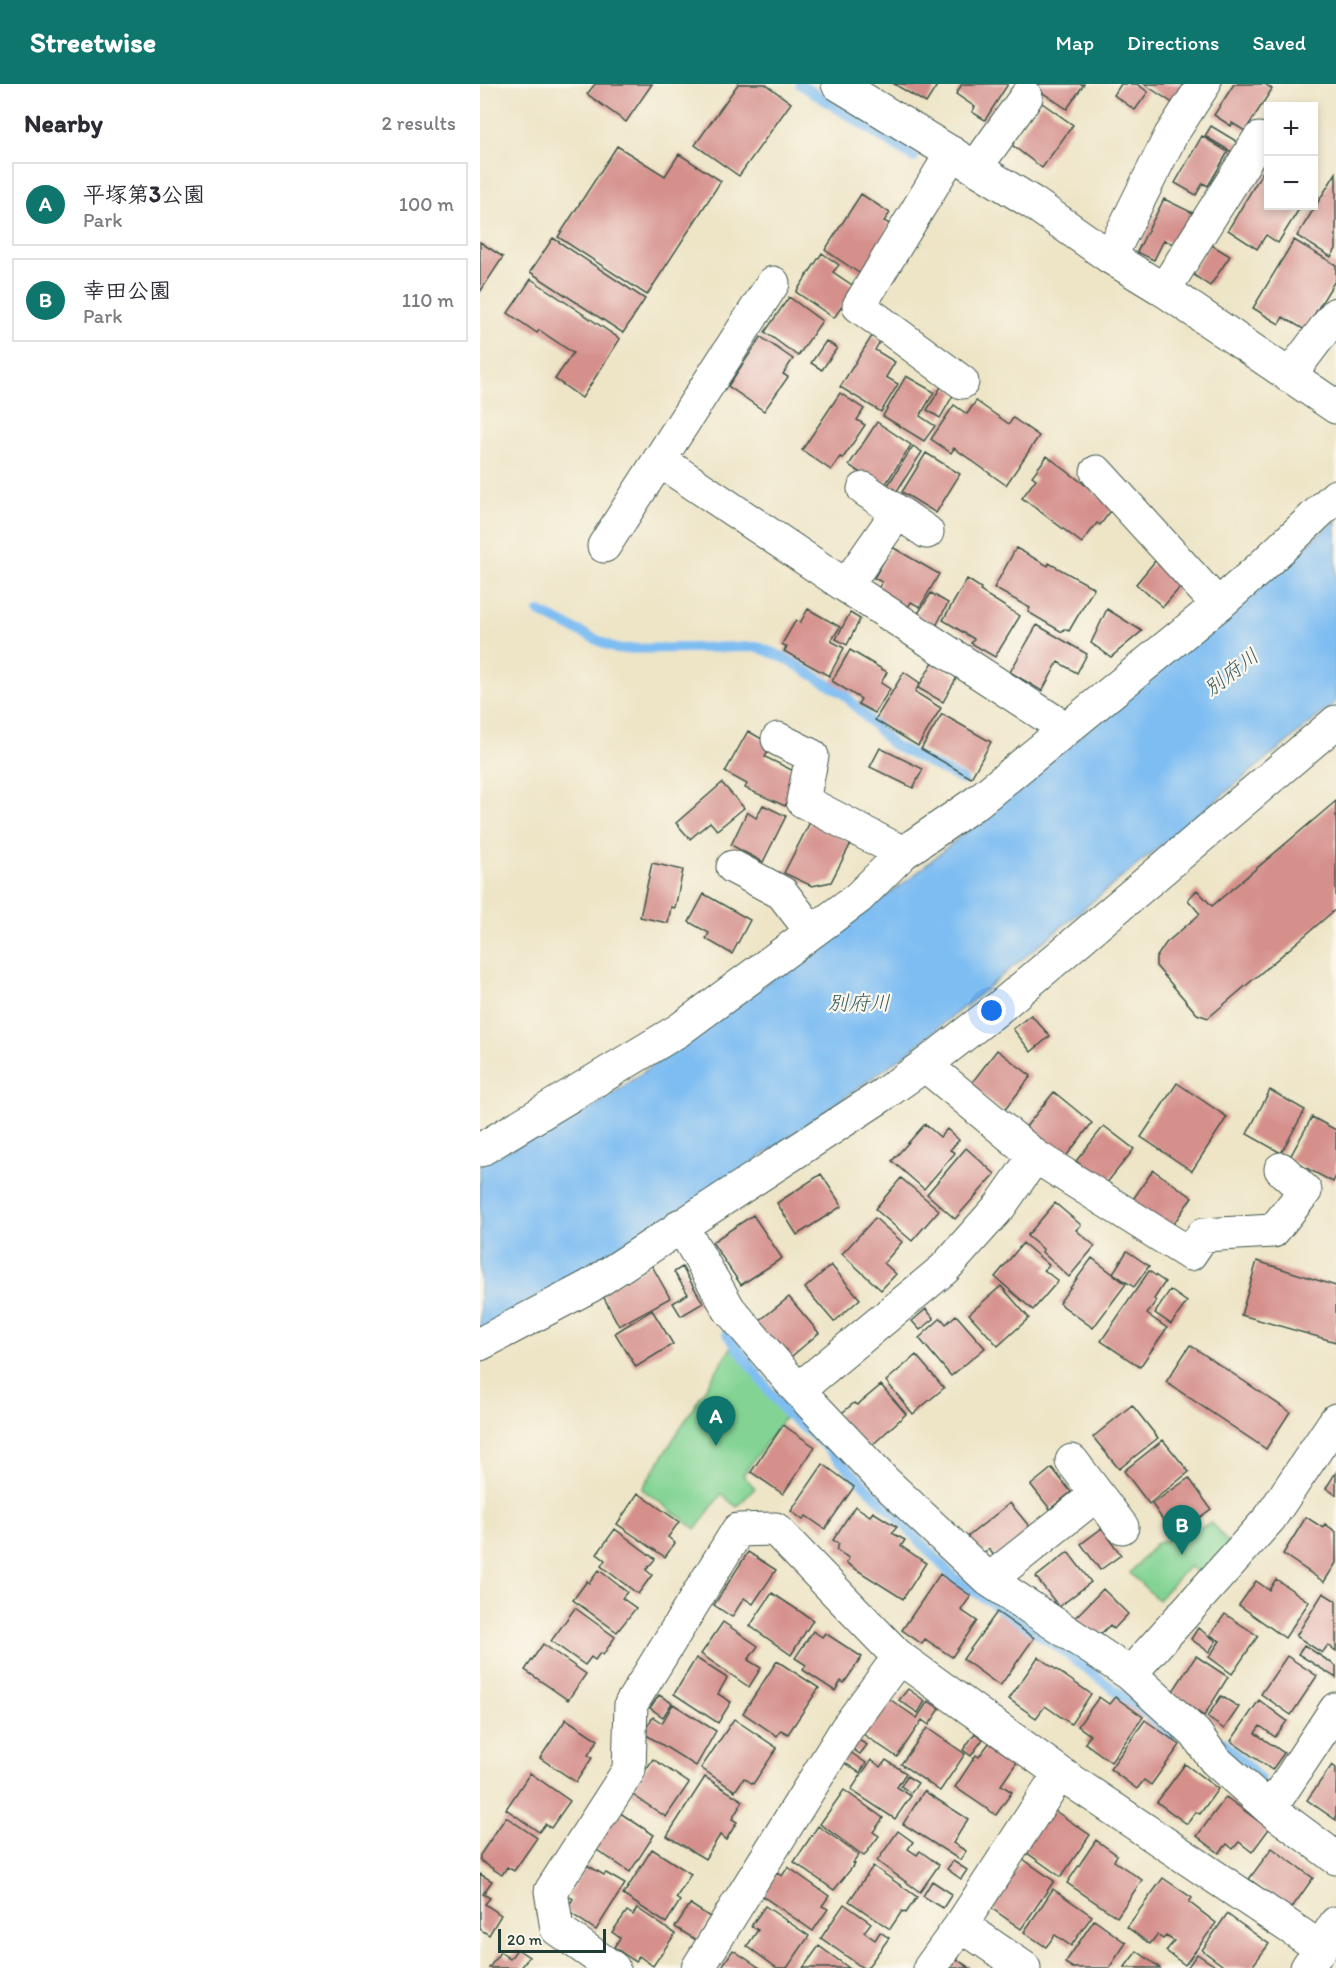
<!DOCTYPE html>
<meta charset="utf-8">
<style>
:root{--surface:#fff;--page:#f2f2f3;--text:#2b2b33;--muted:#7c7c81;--line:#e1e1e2;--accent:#0f766e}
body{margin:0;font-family:Itim,"Klee One",sans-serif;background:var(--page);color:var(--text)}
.controls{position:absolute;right:18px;top:18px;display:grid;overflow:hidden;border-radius:0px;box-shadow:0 3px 9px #0003}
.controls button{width:54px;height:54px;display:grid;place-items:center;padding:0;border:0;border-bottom:2px solid var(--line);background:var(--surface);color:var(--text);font:30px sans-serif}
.scale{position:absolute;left:18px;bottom:15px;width:108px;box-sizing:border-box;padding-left:6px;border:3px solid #1f3d34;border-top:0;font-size:16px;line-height:21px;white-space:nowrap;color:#1f3d34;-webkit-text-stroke:4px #fbf7ec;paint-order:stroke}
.you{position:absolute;left:512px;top:927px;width:21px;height:21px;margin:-15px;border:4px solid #fff;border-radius:50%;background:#1a73e8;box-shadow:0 0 0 9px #1a73e833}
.badge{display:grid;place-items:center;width:39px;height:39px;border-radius:50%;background:var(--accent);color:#fff;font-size:20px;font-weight:700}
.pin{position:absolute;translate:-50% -50px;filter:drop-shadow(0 2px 3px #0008)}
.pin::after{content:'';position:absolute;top:32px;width:21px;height:18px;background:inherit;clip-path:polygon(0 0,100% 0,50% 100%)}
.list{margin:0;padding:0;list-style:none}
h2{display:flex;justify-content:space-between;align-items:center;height:78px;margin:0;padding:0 24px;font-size:26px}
h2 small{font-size:20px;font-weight:400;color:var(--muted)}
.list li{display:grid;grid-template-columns:39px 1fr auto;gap:18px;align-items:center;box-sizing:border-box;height:84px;margin:0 12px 12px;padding:0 12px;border:2px solid var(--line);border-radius:0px}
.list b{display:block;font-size:22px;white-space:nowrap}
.list p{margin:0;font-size:20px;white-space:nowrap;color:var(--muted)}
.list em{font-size:20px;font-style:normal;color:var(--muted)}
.map{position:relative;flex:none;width:856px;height:1884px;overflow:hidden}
header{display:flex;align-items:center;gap:36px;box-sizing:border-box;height:84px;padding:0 30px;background:var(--accent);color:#fff}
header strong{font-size:28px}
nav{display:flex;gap:33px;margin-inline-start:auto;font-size:21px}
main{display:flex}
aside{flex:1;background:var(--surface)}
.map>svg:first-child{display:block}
</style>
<header>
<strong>Streetwise</strong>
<nav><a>Map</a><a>Directions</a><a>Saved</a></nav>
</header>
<main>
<aside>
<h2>Nearby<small>2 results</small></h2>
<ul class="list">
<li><span class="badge">A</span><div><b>平塚第3公園</b><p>Park</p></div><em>100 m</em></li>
<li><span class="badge">B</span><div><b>幸田公園</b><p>Park</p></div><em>110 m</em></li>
</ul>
</aside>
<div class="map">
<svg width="856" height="1884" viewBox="0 0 856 1884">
<rect width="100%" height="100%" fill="#fbf7ec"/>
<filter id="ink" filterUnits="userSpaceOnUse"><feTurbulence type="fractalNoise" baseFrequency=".0167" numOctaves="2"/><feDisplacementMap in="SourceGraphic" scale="12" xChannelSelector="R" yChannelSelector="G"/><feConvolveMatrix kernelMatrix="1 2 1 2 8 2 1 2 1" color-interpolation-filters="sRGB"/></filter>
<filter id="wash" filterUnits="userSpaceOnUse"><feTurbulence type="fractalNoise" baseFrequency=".008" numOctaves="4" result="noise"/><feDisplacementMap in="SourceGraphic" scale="24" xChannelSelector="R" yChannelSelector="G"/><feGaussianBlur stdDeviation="1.35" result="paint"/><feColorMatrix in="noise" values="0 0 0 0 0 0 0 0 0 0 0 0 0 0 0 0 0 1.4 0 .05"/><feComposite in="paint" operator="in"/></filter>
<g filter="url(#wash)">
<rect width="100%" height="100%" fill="#eee5c7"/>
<!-- green -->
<path fill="#83d494" stroke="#518864" stroke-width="1.5" d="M252,1262l53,71 -42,58 12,13 -18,19 -16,-13 -25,35 -54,-40z
M732,1439l17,21 -29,32 -11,-10 -31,34 -28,-27 25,-29z"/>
<!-- water -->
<path fill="#7ebdf2" stroke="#4e7d93" stroke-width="1.5" d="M856,436v182l-426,349 -186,132 -244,149v-168l102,-50 24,-15 301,-218z"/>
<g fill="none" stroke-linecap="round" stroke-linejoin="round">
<!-- stream -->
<path stroke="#7ebdf2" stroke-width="10" d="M320,0l114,74
M59,528l77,37 142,-2 27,11 59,36 49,51 70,35
M247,1250l59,79 38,32 75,74 54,58 106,71 114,86
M729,1658h14l38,38"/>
</g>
<g id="blocks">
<!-- building -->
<path fill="#d5908c" d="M115,0h57l-26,38 -39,-28z
M258,0h27l26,19 -52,73 -44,-31z
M414,0h44l-12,19z
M482,0h46l-23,36 -13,-8 3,-5 -19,-13z
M556,0h48l-17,25 -33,-22z
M641,0h16l11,8 -13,18 -21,-15z
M664,0h43l-13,20z
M754,0h31l7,5 -27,42 -13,-8 -1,3 -17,-11z
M562,19l31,22 -31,43 -30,-23z
M731,42l30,18 -6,10 -30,-18z
M722,52l26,16 -20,34 -5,-3 -7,12 -21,-12z
M137,62l48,30 14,-22 42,27 -74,114 -89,-58z
M788,79v43h33l-23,37 -12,-8 -9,14 -29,-19z
M856,89v76l-5,8 -34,-21z
M381,110l29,19 -6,8 6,3 -28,51 -37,-25z
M684,115l31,15 -16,33 -15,-7 -10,20 -17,-8z
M73,154l92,61 -22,34 -93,-61z
M814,156l42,25v14l-31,51 -22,-13 -4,7 -26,-16z
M0,158l23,15 -23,35z
M730,160l20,12 -20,30 -19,-13z
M342,169l17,12 -6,7 22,15 -21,31 -38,-26z
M51,195l89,60 -38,59 -27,-19 18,-26 -34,-23 -2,3 -29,-20z
M309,213l33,24 -24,35 -33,-24z
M392,252l8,5 -5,9 20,12 -9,15 12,7 -17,28 -41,-25z
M281,253l32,22 -10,15 5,3 -24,34 -36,-25z
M346,257l11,7 -15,22 -11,-7z
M426,292l28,16 -14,24 15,10 -11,15 -41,-25z
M462,301l13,7 -15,26 -13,-8z
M360,309l24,16 -7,11 8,5 -22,33 -3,-1 -9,13 -29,-20z
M496,317l33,23 4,-6 26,18 -33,49 -52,-37 -3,5 -20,-14 23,-34 13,9z
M397,338l34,23 -28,43 -34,-23z
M433,362l9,6 -27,42 -9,-6z
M446,369l34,21 -24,39 -34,-21z
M567,372l67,51 -14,18 -3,-2 -15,20 -60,-45 14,-19 -4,-3z
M412,463l47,27 -19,33 -9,-5 -4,7 -30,-18 5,-9 -8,-4z
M536,464l32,18 1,-3 45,25 -25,43 -5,-2 -2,3 -34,-20 2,-4 -36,-20z
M675,477l28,23 -20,23 -27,-23z
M487,495l14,9 -1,3 40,25 -25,41 -24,-14 3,-4 -31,-19z
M451,509l17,10 -12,23 -19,-11z
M328,525l32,18 -9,14 13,7 -15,28 -45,-25 3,-4 -5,-3 14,-24 4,3z
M627,525l35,22 -31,26 -20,-14z
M370,529l10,6 -13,26 -11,-6z
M557,541l50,29 -10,19 -19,-11 -16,29 -32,-19z
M370,566l37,22 -6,11 9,6 -15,24 -17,-9 3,-5 -29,-18z
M453,578l24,15 -14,25 -25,-14z
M424,588l16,11 -5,9 26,16 -23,38 -43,-26z
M462,630l49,28 -20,36 -50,-29z
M268,647l24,14 -7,12 35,17 -15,32 -40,-18 2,-4 -22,-12z
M400,664l43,21 -10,19 -43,-21z
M242,699l22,25 -27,22 -7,-8 -20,17 -14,-16z
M856,717v108l-128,109 -11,-4 -41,-48v-8l10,-15 34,-29 -12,-14 2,-3 7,-7 15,16z
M283,721l23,11 -23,46 -32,-17 16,-33 9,6z
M330,738l41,21 -20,39 -19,4 -28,-13z
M172,779l31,7 -8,38 -4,-1 -3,16 -28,-6z
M224,810l46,26 -18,34 -26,-15 3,-6 -20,-11z
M551,931l19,21 -19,16 -18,-23z
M517,966l34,26 -27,35 -34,-26z
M697,999l50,34 -35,54 -51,-34z
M790,1006l35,20 -24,43 -34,-19z
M574,1008l38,31 -28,36 -39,-31z
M832,1033l24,13v46l-3,6 -44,-23z
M445,1040l15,13 7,-8 12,11 -9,10 5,3 -31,36 -32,-28z
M624,1042l30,23 -28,35 -30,-23z
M486,1064l29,26 -40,45 -28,-25z
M673,1086l39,27 -26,38 -39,-27z
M341,1090l21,32 -45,29 -20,-32z
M421,1094l38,32 -27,31 -37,-32z
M575,1119l26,22 -5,5 19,16 -26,31 -27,-25 1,-3 -16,-13z
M273,1131l29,43 -41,27 -29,-43z
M395,1134l27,24 -18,21 12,11 -15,16 -39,-36z
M543,1159l26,22 -5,5 14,11 -25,29 -38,-33z
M647,1167l22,15 -15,21 -21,-14z
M612,1174l34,26 -33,44 -34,-25z
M777,1177l79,25v56l-95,-27z
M171,1180l19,34 -51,28 -18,-34z
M351,1181l29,34 -26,23 -29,-34z
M202,1183l21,36 -22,13 -8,-13 15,-9 -14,-22z
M669,1187l16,11 -11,17 2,2 -9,13 20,14 -27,39 -39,-26z
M521,1202l28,32 -31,28 -29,-32z
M690,1206l17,12 -16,22 -16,-11z
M309,1213l30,36 -34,29 -31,-37z
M446,1225l8,10 -14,11 -8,-9z
M172,1226l21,34 -37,23 -21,-34z
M476,1231l29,33 -34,28 -32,-38 22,-20 5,6z
M710,1261l100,67 -24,37 -100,-67z
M436,1271l28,33 -31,26 -27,-33z
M401,1301l25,29 -38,35 -31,-32 17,-14 3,2z
M652,1321l26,33 -39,31 -26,-32z
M303,1341l32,22 -32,47 -32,-22z
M683,1356l26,32 -40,32 -25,-33z
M343,1380l31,23 -29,42 -19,-13 -3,4 -12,-9z
M572,1384l19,24 -21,17 -19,-24z
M856,1388v23l-10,-7z
M709,1394l22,31 -37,27 -22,-32z
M158,1409l41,29 -11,15 7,6 -10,14 -48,-33z
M530,1419l24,29 -36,29 -9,-12 -8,7 -15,-18z
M375,1422l15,10 3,-4 24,15 -5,6 13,7 -4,6 25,17 -23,36 -57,-36 3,-5 -13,-8 3,-6 -6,-4z
M826,1433l17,11 2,-4 11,8v31l-12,19 -41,-28z
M622,1444l19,27 -21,15 -19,-26z
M135,1445l40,30 -9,11 6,5 -14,19 -37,-28 4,-6 -8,-6z
M268,1468l28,18 -23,34 -9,-6 -12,19 -18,-12z
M588,1468l23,30 -32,25 -23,-30z
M119,1486l28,22 -5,6 14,10 -19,24 -44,-32 14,-19 2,2z
M460,1490l31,22 -10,14 16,11 -25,36 -27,-18 -3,5 -20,-14z
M796,1495l33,23 -24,36 -46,-33 17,-24 13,9z
M623,1505l25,25 -14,15 -4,-4 -19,18 -21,-20z
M292,1509l41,27 -22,35 -41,-29z
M843,1509l13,8v50l-8,-6 -6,8 -26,-17z
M95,1524l40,29 -12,18 -3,-2 -5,7 -4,-3 -6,8 -34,-24z
M517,1528l37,26 -34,48 -37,-27z
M745,1530l33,22 -26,38 -23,-17 11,-16 -10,-6z
M243,1538l35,24 -10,14 13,8 -12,19 -48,-33z
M718,1544l18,13 -7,11 -18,-13z
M333,1547l9,6 3,-4 37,24 -18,26 -3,-2 -6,10 -32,-21 3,-5 -11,-7z
M63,1560l43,30 -18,26 -43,-30z
M824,1561l32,21v12l-38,-24z
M716,1572l32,21 -24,39 -33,-22z
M807,1572l30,20 -26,39 -30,-21z
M558,1573l53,37 -20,30 -26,-18 -9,12 -27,-19z
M216,1574l31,20 -9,16 13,8 -13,21 -44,-29z
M297,1577l42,27 -31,46 -7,-4 -4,6 -34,-23z
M428,1605l17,12 -7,12 -19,-13z
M179,1611l13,8 -9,14 -13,-9z
M405,1612l32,22 11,-17 12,8 -11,16 -7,-5 -25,37 -37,-25z
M741,1612l18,11 -15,22 -17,-12z
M619,1613l10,7 6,-7 28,20 -32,45 -26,-19 5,-8 -12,-9z
M779,1616l28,21 -12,16 -15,-11 -5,7 29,20 -12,17 -41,-29z
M193,1620l43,27 -20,35 -53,-33 10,-16 9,6z
M86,1635l32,21 -10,15 4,3 -16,24 -36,-24z
M254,1635l43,29 -24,36 -9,-6 -9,13 -34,-23z
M665,1636l35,25 -29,40 -7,-5 -7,9 -27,-20z
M447,1644l38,26 -25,37 -39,-27z
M495,1649l8,6 -12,17 -8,-6z
M377,1655l10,6 -7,9 -9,-6z
M509,1659l28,19 -16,23 11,7 -16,23 -41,-28 21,-32 3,2z
M370,1668l16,11 -6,10 -17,-11z
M173,1675l36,24 -23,34 -36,-24z
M391,1676l10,7 5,-7 20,13 -9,14 14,9 -16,23 -44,-29z
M705,1680l33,25 -18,25 -4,-2 -9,12 -30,-22z
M852,1681l4,3v52l-29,-20z
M50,1689l40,28 -19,27 -6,-4 -6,8 -33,-23z
M427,1692l11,7 -7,10 -10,-7z
M225,1693l38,24 -11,18 5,3 -11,18 -6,-5 -15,24 -38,-23z
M364,1706l39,28 -10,14 6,4 -15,20 -44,-32z
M444,1707l44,28 -15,24 13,8 -6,9 -57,-36z
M746,1713l43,32 -17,23 -13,-10 -6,7 -6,-5 -8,9 -22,-17z
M571,1724l39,27 -29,42 -38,-27z
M134,1725l40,26 -24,37 -39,-26z
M26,1733l31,21 -23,33 -7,-4 -5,8 -22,-15v-5z
M338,1742l41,29 -6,8 2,1 -21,26 -40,-28z
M418,1747l15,11 -5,7 9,6 3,-4 19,14 -19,27 -43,-31z
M616,1756l21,15 -3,6 28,19 -25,37 -50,-34z
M792,1764l41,30 -22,31 -42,-30z
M172,1765l39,25 -15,24 4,3 -14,22 -43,-28z
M543,1775l31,22 -33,48 -31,-22z
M473,1777l14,9 -6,9 -14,-10z
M107,1781l17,10 2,-2 19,11 -29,46 -30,-20 7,-11 -5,-4z
M393,1782l44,31 -11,16 -4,-2 -12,18 -41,-28z
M308,1783l41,29 -7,10 6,3 -15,22 -52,-36 16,-22 5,3z
M0,1790l12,7 -9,13 7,4 -5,6 16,11 -12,20 -9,-6z
M683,1794l29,20 -3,4 27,21 -31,42 -19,-14 8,-10 -8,-5 -3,3 -6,-4 -7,9 -23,-17z
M452,1797l20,13 -9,14 -20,-12z
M573,1805l39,27 -21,30 -16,-11 -9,12 -22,-15z
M210,1820l20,13 -14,23 -21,-13z
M364,1820l27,19 -7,9 11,8 5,-8 9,6 -22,30h-4l-42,-30z
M285,1822l44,30 -22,32h-10l-30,-22 11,-16 -7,-4z
M157,1824l38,26 -22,32 -14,-10 -3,6 -22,-15 6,-9 -8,-6 15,-21 6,4z
M747,1830l42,30 -18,24h-25l-24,-18z
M614,1836l32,23 -17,25h-36l-8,-5z
M339,1862l30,22h-46z
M37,1865l12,8 -8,11h-32l11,-16 10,7z
M253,1866l27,18h-39z
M657,1867l23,17h-36z
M717,1870l21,14h-31z
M473,1873l17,11h-25z"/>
</g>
</g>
<g filter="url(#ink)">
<use href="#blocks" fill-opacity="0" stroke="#3e564a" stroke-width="1.5"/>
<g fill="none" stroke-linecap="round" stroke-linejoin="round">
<defs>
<path id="minor" d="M472,69l-93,153 103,76
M496,83l50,-70
M630,173l61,-122 33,-51
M684,206l95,-151
M809,292l47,-62
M179,376l187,126
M617,388l121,133
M384,405l63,43
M417,429l-51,73 220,143
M124,462l169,-263
M298,655l34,17 -9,45 100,52
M253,783l49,26 30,39
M445,981l110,91 -35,50 -56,63 -146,121 86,91 105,99 141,94 65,59 20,27 55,49 66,49
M0,1066l199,-120 179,-132 45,-45 74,-51 241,-197 41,-36 77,-73
M555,1072l155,98 13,-19 70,-4 32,-40 -24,-22
M201,1141l48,84 69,81
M0,1260l110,-58 291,-190 44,-31 70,-54 341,-289
M592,1377l50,66
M509,1496l108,-86
M650,1590l140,-156 66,-98
M790,1725l66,-100
M481,1841l63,43
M133,1884l-56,-39 -6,-38 78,-121 2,-66 107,-174 37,-1 124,128 161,116 261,175
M218,1884l149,-240 52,-71
M450,1884l31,-43 99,-152
M827,1884l29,-45"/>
<path id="tertiary" d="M358,0l195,119 77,54 54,33 172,117"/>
</defs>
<!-- minor casing -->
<use href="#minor" stroke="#3e564a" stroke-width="35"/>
<!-- tertiary casing -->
<use href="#tertiary" stroke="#3e564a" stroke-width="35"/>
<!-- minor -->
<use href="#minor" stroke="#fff" stroke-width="33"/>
<!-- tertiary -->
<use href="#tertiary" stroke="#fff" stroke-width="33"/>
</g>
</g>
<g text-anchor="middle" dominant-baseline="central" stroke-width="4.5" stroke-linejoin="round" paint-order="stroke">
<!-- water labels -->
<g font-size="21" font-style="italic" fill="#375d64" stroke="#fbf7ec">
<text transform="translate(751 588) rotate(-38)">別府川</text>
<text x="379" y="918">別府川</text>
</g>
</g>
</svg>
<div class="controls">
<button>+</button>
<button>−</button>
</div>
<div class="scale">20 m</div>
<div class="you"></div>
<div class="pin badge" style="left:236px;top:1362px">A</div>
<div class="pin badge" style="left:702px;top:1471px">B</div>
</div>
</main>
